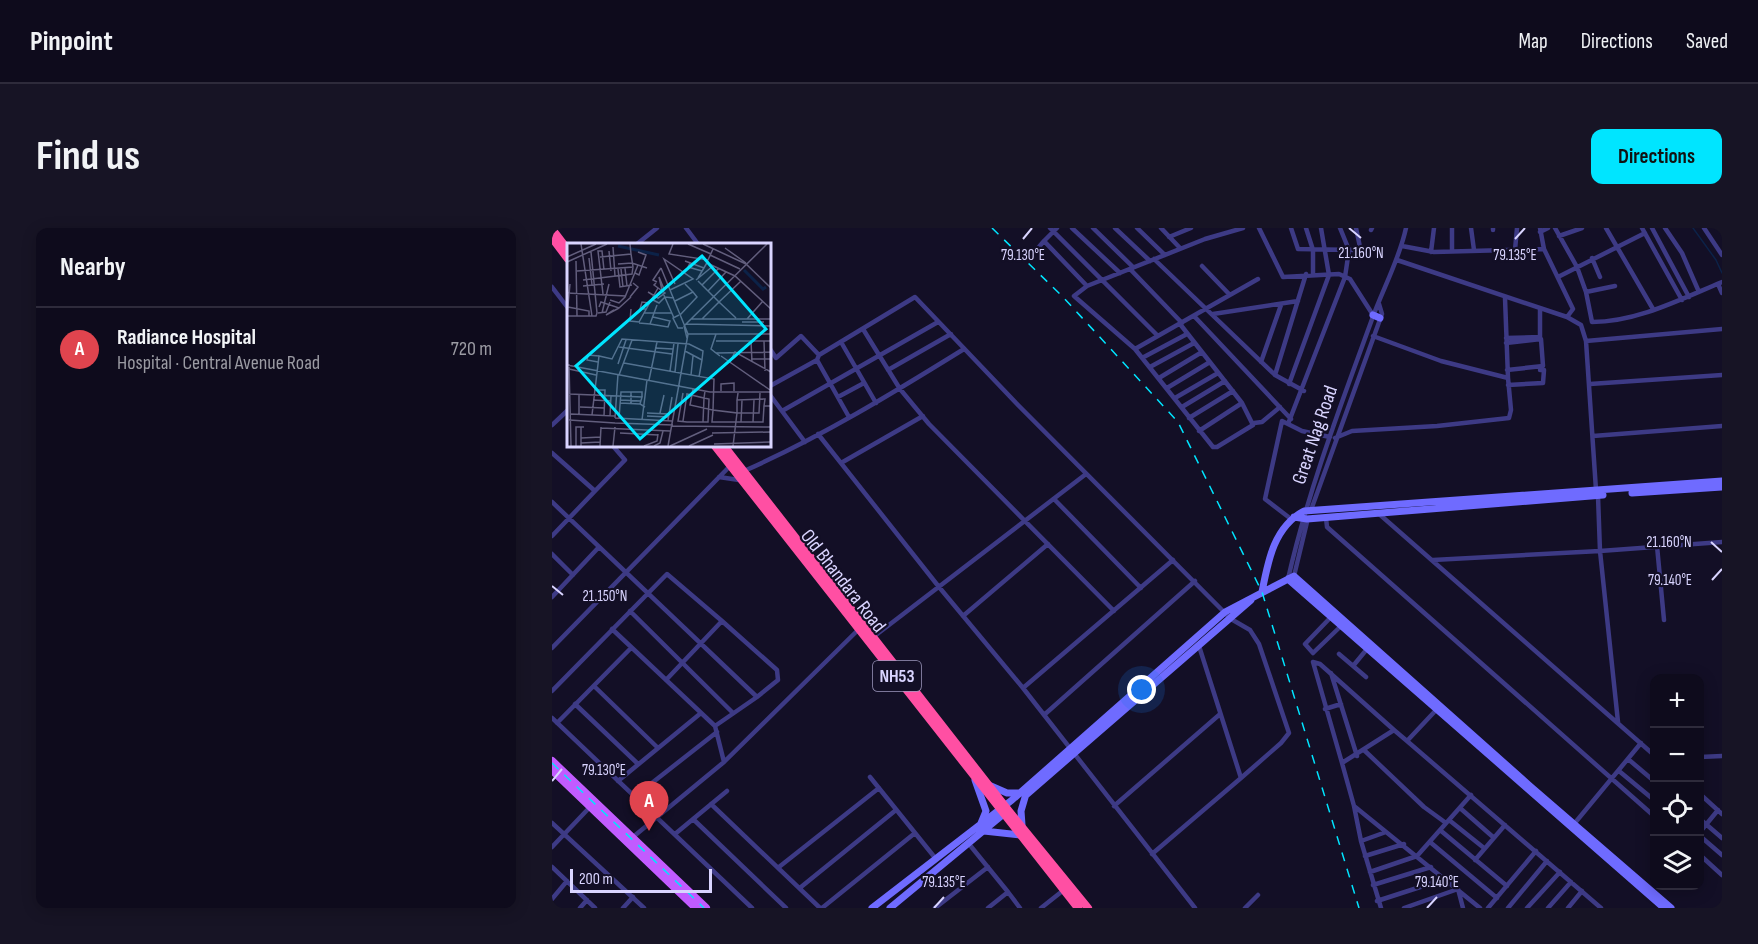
<!DOCTYPE html>
<meta charset="utf-8">
<style>
:root{--surface:#0e0b1c;--page:#171425;--text:#f1f3f6;--muted:#9b9ba3;--line:#2e2b3b;--accent:#00e5ff}
body{margin:0;font-family:"Sofia Sans Condensed",sans-serif;background:var(--page);color:var(--text)}
.controls{position:absolute;right:18px;bottom:18px;display:grid;overflow:hidden;border-radius:12px;box-shadow:0 3px 15px #0003}
.controls button{width:54px;height:54px;display:grid;place-items:center;padding:0;border:0;border-bottom:2px solid var(--line);background:var(--surface);color:var(--text);font:30px sans-serif}
.scale{position:absolute;left:18px;bottom:15px;width:142px;box-sizing:border-box;padding-left:6px;border:3px solid #d9d4ff;border-top:0;font-size:16px;line-height:21px;white-space:nowrap;color:#d9d4ff;-webkit-text-stroke:4px #130f26;paint-order:stroke}
.you{position:absolute;left:590px;top:462px;width:21px;height:21px;margin:-15px;border:4px solid #fff;border-radius:50%;background:#1a73e8;box-shadow:0 0 0 9px #1a73e833}
.badge{display:grid;place-items:center;width:39px;height:39px;border-radius:50%;background:var(--accent);color:#fff;font-size:20px;font-weight:700}
.pin{position:absolute;translate:-50% -50px;filter:drop-shadow(0 2px 3px #0008)}
.pin::after{content:'';position:absolute;top:32px;width:21px;height:18px;background:inherit;clip-path:polygon(0 0,100% 0,50% 100%)}
.list{margin:0;padding:0;list-style:none}
h2{display:flex;justify-content:space-between;align-items:center;height:78px;margin:0;padding:0 24px;font-size:26px}
h2 small{font-size:20px;font-weight:400;color:var(--muted)}
.list li{display:grid;grid-template-columns:39px 1fr auto;gap:18px;align-items:center;box-sizing:border-box;height:84px;padding:0 24px;border-top:2px solid var(--line)}
.list b{display:block;font-size:22px;white-space:nowrap}
.list p{margin:0;font-size:20px;white-space:nowrap;color:var(--muted)}
.list em{font-size:20px;font-style:normal;color:var(--muted)}
.icon{flex:none;width:33px;height:33px;fill:none;stroke:currentColor;stroke-width:2;stroke-linecap:round;stroke-linejoin:round}
.map{position:relative;flex:none;width:1170px;height:680px;overflow:hidden;border-radius:12px}
header{display:flex;align-items:center;gap:36px;box-sizing:border-box;height:84px;padding:0 30px;background:var(--surface);border-bottom:2px solid var(--line)}
header strong{font-size:28px}
nav{display:flex;gap:33px;margin-inline-start:auto;font-size:21px}
.intro{display:flex;align-items:center;justify-content:space-between;box-sizing:border-box;height:144px;padding:0 36px}
h1{margin:0;font-size:42px}
.button{padding:15px 27px;border-radius:12px;background:var(--accent);color:#111;font-size:21px;font-weight:700}
main{display:flex;gap:36px;padding:0 36px}
aside{flex:1;background:var(--surface);border-radius:12px;box-shadow:0 3px 15px #0003}
.map>svg:first-child{display:block}
</style>
<header>
<strong>Pinpoint</strong>
<nav><a>Map</a><a>Directions</a><a>Saved</a></nav>
</header>
<div class="intro"><h1>Find us</h1><a class="button">Directions</a></div>
<main>
<aside>
<h2>Nearby<small></small></h2>
<ul class="list">
<li><span class="badge" style="background:#e0444e">A</span><div><b>Radiance Hospital</b><p>Hospital · Central Avenue Road</p></div><em>720 m</em></li>
</ul>
</aside>
<div class="map">
<svg width="1170" height="680" viewBox="0 0 1170 680">
<rect width="100%" height="100%" fill="#130f26"/>
<g fill="none" stroke-linecap="round" stroke-linejoin="round">
<!-- stream -->
<path stroke="#0c2248" stroke-width="1.5" d="M1141,0l23,32 6,13"/>
<!-- street -->
<path stroke="#3d3a85" stroke-width="4.5" d="M134,0l12,16
M498,0l108,108
M505,0l-13,13 43,45 118,-47 38,-11
M520,0l48,45
M541,0l40,39
M563,0l35,33
M585,0l28,27
M609,0l19,20
M707,0l24,49 56,-3 11,5 23,36
M739,0l7,21 58,1 4,-3 -4,-19
M754,0l7,22v25
M900,0v23
M919,0l3,22
M941,0v2
M1003,0l22,39 9,25
M1054,0l47,81
M1090,0l40,72
M1100,0l37,69
M1113,0l17,25 17,39
M1152,0l18,27
M819,2l1,-2
M988,4l8,-4
M1007,8l23,-8
M617,9l22,-9
M85,16l20,-16
M850,18l32,6 110,-3
M963,22l2,-22
M879,24l3,-24
M480,27l12,-14
M1040,30l8,19
M602,31l121,116 29,16
M845,32l170,57 6,-8 -29,-60 -4,-21
M650,38l27,28
M578,41l52,54
M1006,49l87,-44
M1166,56l4,9
M535,58l-13,10 61,53 123,-70
M1063,58l-29,6 6,30c45,0 89,-23 130,-40
M0,59l16,21
M661,86l85,-13
M642,88l97,103
M1015,89l14,8 5,16 136,-12
M311,101l37,60 29,35 185,187
M821,108l68,25 67,17 -3,-80
M954,110l34,-1v-28
M1034,113l10,149
M289,114l35,61
M954,115l35,-4 2,27 -36,4
M218,121l6,9 25,-22 18,19 96,-58 103,108 213,214 19,11 9,14 30,89 -8,10 -40,35
M583,121l78,98h4l36,-22 -11,-22 -62,-79
M267,127l-2,5 32,57
M590,130l45,-24
M709,134l20,-57
M598,139l44,-24
M336,142l63,-36
M723,147l31,-101
M607,150l43,-26
M737,156l40,-109 -8,-47
M1038,156l132,-9
M956,157l35,-2 1,-13h-4
M218,158l47,-26
M615,160l43,-26
M218,167l35,47
M286,169l26,-14
M623,170l43,-25
M630,179l43,-26
M230,183l156,-89
M637,190l44,-27
M702,195l8,-1 18,-15
M736,196l57,-147 4,-27 -9,-22
M0,197l16,-15
M647,203l43,-28
M266,206l121,153 84,101 172,220
M1041,208l129,-10
M783,210l17,-7 85,-5 72,-8 2,-8 -3,-32
M0,225l43,38 -43,45
M289,235l82,-47
M192,243c77,-34 149,-78 220,-122
M167,249l20,3
M43,263l30,-31 -12,-14
M1046,268l2,55 122,-9
M502,271l87,89
M0,274l205,195 -42,29 9,36
M759,282l71,-196 -3,-10
M826,285l276,242
M774,290l1,9 327,289
M739,291l-26,-20 17,-78 20,10 28,6
M1105,318l7,74
M0,326l21,21
M881,332l167,-9 18,171
M742,348l14,-58
M736,351c20,-88 52,-172 83,-257 11,-32 28,-61 35,-94
M0,369l47,-50
M78,383l103,102
M411,388l85,-72
M779,389l-26,27 8,9 28,-27
M60,401l103,97
M320,410l214,-164
M0,420l179,-183
M787,426l27,23
M801,438l14,-17
M779,445l26,83
M114,452l56,-59 55,49 1,10 -21,17
M42,458l64,62
M471,460l150,-128
M0,463l115,-117 55,47
M23,476l63,60
M773,481l16,-5
M492,487l151,-134
M0,490l200,190
M5,495l74,-75
M855,513l194,167
M813,523l59,56 22,16
M1148,529l22,-1
M1076,531l26,22
M790,535l-29,-101 7,2 74,66
M1067,543l35,29
M318,549l66,82
M66,553l83,-68
M1148,566l22,20
M82,569l83,-65
M159,576l109,104
M562,578l105,-91
M802,578l-12,-43 52,-33 13,11 31,-33
M908,580l33,29
M141,591l93,89
M1148,591l22,19
M897,592l35,28
M0,595l92,85
M1022,596l67,-81
M888,602l67,56
M1148,604l18,-22
M123,606l52,-43
M1148,608l22,19
M81,609l91,-75 136,-134
M809,613l-7,-35 126,102
M878,614l67,56
M417,616l39,48
M0,619l38,-40
M600,626l89,-76 -42,-132
M1148,627l22,20
M813,628l39,-12
M923,632l30,-35
M0,639l43,41
M227,639l100,-79
M818,644l47,-16 54,-61
M821,657l58,-18
M249,659l95,-77
M0,671l15,-18
M825,673l68,-22
M28,680l7,-8
M71,680l10,-11
M270,680l93,-75
M383,680l53,-41
M436,680l20,-16 12,16
M489,680l24,-19
M693,680l13,-13
M829,680l-20,-67 25,-9
M852,680l54,-19 5,19
M936,680l48,-57
M956,680l39,-47
M975,680l33,-36
M996,680l23,-26
M1016,680l14,-17"/>
<!-- secondary -->
<path stroke="#6f6bff" stroke-width="7" d="M821,87l7,3
M1080,265l90,-6
M742,289l13,2 296,-24
M736,351l376,329
M710,364c6,-31 12,-65 42,-81l418,-30
M423,552l11,31 -5,12
M439,558l16,7h13
M474,567l225,-195
M470,597l-1,-14 5,-17
M432,603l36,4
M320,680l140,-108 213,-188 69,-36 236,210 141,122
M338,680l116,-96"/>
<!-- primary -->
<path stroke="#c25bff" stroke-width="8" d="M0,533l154,147
M0,542l144,138"/>
<!-- highway -->
<path stroke="#ff4fa3" stroke-width="8" d="M0,1l16,21
M0,10l16,21
M163,218l363,462
M172,218l284,364 80,98"/>
<!-- rail -->
<path stroke="#00e5ff" stroke-width="1.5" stroke-dasharray="9 8" stroke-linecap="butt" d="M440,0l70,68 116,126 84,170 97,316
M0,535l152,145"/>
</g>
<!-- ticks -->
<path fill="none" stroke="#d9d4ff" stroke-width="2" d="M797,0l12,10M471,11l9,-11M963,11l10,-11M1159,314l11,10M1160,352l10,-11M0,358l11,9M0,553l10,-12M382,680l10,-11M875,680l10,-11"/>
<g text-anchor="middle" dominant-baseline="central" stroke-width="4.5" stroke-linejoin="round" paint-order="stroke">
<!-- shield labels -->
<rect fill="#130f26" stroke="#9e99be" stroke-width="1.5" x="321" y="433" width="48" height="30" rx="4.5"/>
<g font-size="18" font-weight="bold" fill="#d9d4ff">
<text x="345" y="448">NH53</text>
</g>
<!-- street labels -->
<g font-size="20" fill="#d9d4ff" stroke="#130f26">
<text transform="translate(763 207) rotate(-71)">Great Nag Road</text>
<text transform="translate(291 353) rotate(52)">Old Bhandara Road</text>
</g>
</g>
<!-- overview -->
<g transform="translate(15 15)">
<rect width="204" height="204" fill="#130f26"/>
<path fill="none" stroke="#0c2248" stroke-width="3" d="M51,3l41,9M177,27l19,19 3,-2"/>
<path fill="none" stroke="#625e7d" stroke-width="1.5" d="M14,1l11,72M106,1l-4,10 39,6 5,-11M121,1l23,10M136,1l43,20 25,24M46,4l2,29M158,5l21,15M42,8l2,20M143,12l30,14M0,14l29,-13M33,14l31,-3 -1,-10M22,15l3,27M9,18l1,55M118,18l19,7M0,19l40,-18M123,20l-2,4 14,4M140,20l28,13 36,33M51,21l14,-1 15,5M58,25l2,18M94,25l27,66M51,26l2,18 12,-2M54,26l2,18M10,28l56,-4 -2,-13M68,30l4,2 7,-20 -8,-3M131,35l10,-17M16,37l49,-6 1,-7M129,37l17,-14M131,38l21,21 22,-21M90,39l-4,-2 8,-12M135,42l17,-17M16,43l21,-2M95,47l-3,-13 5,12M103,47l23,-11 -29,-20 11,25M141,48l18,-19M81,49l10,6 7,-5 -11,-8 2,-2M0,50l59,3M96,50l11,25M36,51l-5,-43h4l2,19M63,54l8,-10 -5,-4M84,56l8,4 6,-6 9,1M43,57l9,3 6,-6 13,-32M108,58l18,-9 -8,-8M1,64l21,4v5M32,64l2,-5 18,6 12,-11M64,66l-1,12 9,1 19,-34M79,66h-6l2,-7 7,1M47,67l-8,5 13,-7M31,70l8,-1 4,-10M35,70l7,-29M77,70h28M112,72l-6,3 5,10h5M113,72l17,-18 -4,-5M0,73h29l1,-3 -6,-61M0,73l3,-32M124,76h80M135,76l17,-17 17,16M180,76l16,-18M175,79h22M72,80l11,1 7,-19M83,81l18,3 2,-6 -17,-4M119,81l85,2M149,91l-5,15 5,4M120,95l-3,-12 83,-82M149,98h55M184,98l1,21M197,98l1,30M52,104l53,7M88,105l18,1M118,108l17,9 -3,17M153,113l-4,-3 55,-1v-11M154,113l49,34M184,116h20M31,119l-11,-2 1,-5 11,1M163,119l5,-10 36,20M57,120l90,16 -1,31 24,3 -4,33M2,121l2,82M51,121l8,-24M0,122l143,27h61M2,126l27,6M103,128l4,-28M108,129l3,-28M52,132l13,-35M124,132l2,-19M82,137l8,-38M126,146l-3,16 23,5 -1,12h51l1,-16M27,147h11l-1,26M154,148v-7l13,-1v8M116,150l-5,28 9,1h21l1,-23 -5,-1 -1,24M171,150l-1,7 28,-1 -1,7h7M2,151l73,3 -2,7 5,3M26,157l18,1M53,157l21,1M170,157v13h22l1,-20M53,160l20,1M64,160v-11h11v5M13,164l24,1M80,170l22,1M93,170l4,-18M4,171l44,2M12,171v-20M25,172l7,-59 13,3 10,-20 67,5 14,7 -1,9M43,173l1,-20M80,173l21,1M48,175l57,3M48,175l3,-44M52,175l2,-26h10M2,177l46,3M75,177l5,-40M101,177l4,-23M116,178l4,-27 17,4 1,-7M174,179l1,-22M186,179l1,-22M48,180l58,2M105,183l99,1M14,184v19M34,185l69,3M53,190l38,2M145,190l59,-1M14,195l20,-1M14,200l19,-1M147,201l57,-2M9,203v-19h8M33,203l1,-19M46,203l2,-19M77,203l13,-5 1,-7M87,203l6,-3 3,-12M101,203l20,-112h83M103,203l37,-17M122,203l24,-11"/>
<path fill="#00e5ff" fill-opacity="0.15" stroke="#00e5ff" stroke-width="3" d="M135,13l64,73 -126,110 -64,-73z"/>
<rect width="204" height="204" fill="none" stroke="#d9d4ff" stroke-width="3"/>
</g>
<g font-size="15" text-anchor="middle" fill="#d9d4ff" stroke="#130f26" stroke-width="4.5" stroke-linejoin="round" paint-order="stroke">
<text x="809" y="30">21.160°N</text>
<text x="471" y="32">79.130°E</text>
<text x="963" y="32">79.135°E</text>
<text x="1117" y="319">21.160°N</text>
<text x="1118" y="357">79.140°E</text>
<text x="53" y="373">21.150°N</text>
<text x="52" y="547">79.130°E</text>
<text x="392" y="659">79.135°E</text>
<text x="885" y="659">79.140°E</text>
</g>
</svg>
<div class="controls">
<button>+</button>
<button>−</button>
<button><svg class="icon" aria-label="locate" viewBox="0 0 24 24"><circle cx="12" cy="12" r="6"/><path d="M12 2v4M12 18v4M2 12h4M18 12h4"/></svg></button>
<button><svg class="icon" aria-label="layers" viewBox="0 0 24 24"><path d="M12 4l9 5-9 5-9-5zM3 14l9 5 9-5"/></svg></button>
</div>
<div class="scale">200 m</div>
<div class="you"></div>
<div class="pin badge" style="left:97px;top:603px;background:#e0444e">A</div>
</div>
</main>
